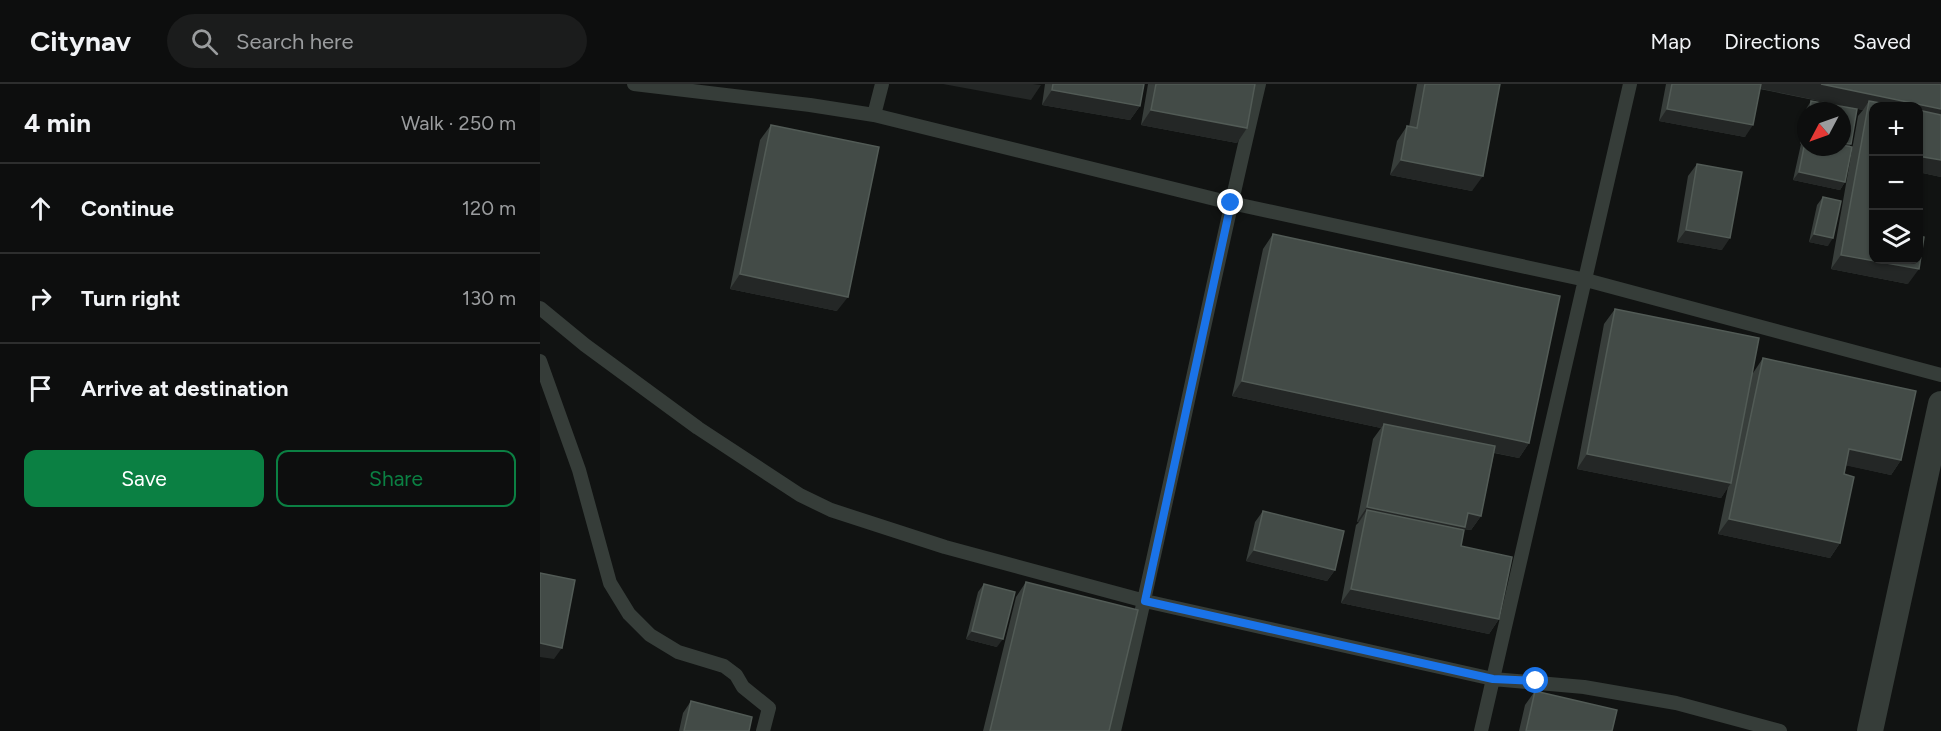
<!DOCTYPE html>
<meta charset="utf-8">
<style>
:root{--surface:#0d0e0e;--page:#1b1c1c;--text:#f1f3f6;--muted:#9a9c9e;--line:#2d2e2e;--accent:#0b8043}
body{margin:0;font-family:Figtree,sans-serif;background:var(--page);color:var(--text)}
.controls{position:absolute;right:18px;top:18px;display:grid;overflow:hidden;border-radius:12px;box-shadow:0 2px 4px #0004}
.controls button{width:54px;height:54px;display:grid;place-items:center;padding:0;border:0;border-bottom:2px solid var(--line);background:var(--surface);color:var(--text);font:30px sans-serif}
.compass{position:absolute;left:1257px;top:18px;width:54px;height:54px;border-radius:50%;background:var(--surface);box-shadow:0 2px 4px #0004;rotate:229deg}
.stop{position:absolute;width:18px;height:18px;margin:-14px;border:4px solid #1a73e8;border-radius:50%;background:#fff}
.stop.end{background:#1a73e8;border-color:#fff;box-shadow:0 2px 6px #0008}
.list{margin:0;padding:0;list-style:none}
h2{display:flex;justify-content:space-between;align-items:center;height:78px;margin:0;padding:0 24px;font-size:26px}
h2 small{font-size:20px;font-weight:400;color:var(--muted)}
.list li{display:grid;grid-template-columns:39px 1fr auto;gap:18px;align-items:center;box-sizing:border-box;height:90px;padding:0 24px;border-top:2px solid var(--line)}
.list b{display:block;font-size:22px;white-space:nowrap}
.list em{font-size:20px;font-style:normal;color:var(--muted)}
.actions{display:flex;gap:12px;padding:18px 24px}
.actions a{flex:1;padding:14px 0;border:2px solid var(--accent);border-radius:12px;text-align:center;font-size:21px;color:var(--accent)}
.actions .main{background:var(--accent);color:#fff}
.icon{flex:none;width:33px;height:33px;fill:none;stroke:currentColor;stroke-width:2;stroke-linecap:round;stroke-linejoin:round}
.map{position:relative;flex:none;width:1401px;height:647px;overflow:hidden}
header{display:flex;align-items:center;gap:36px;box-sizing:border-box;height:84px;padding:0 30px;background:var(--surface);border-bottom:2px solid var(--line)}
header strong{font-size:28px}
nav{display:flex;gap:33px;margin-inline-start:auto;font-size:21px}
.search{width:420px;height:54px;background:var(--page);display:flex;align-items:center;gap:15px;box-sizing:border-box;padding:0 21px;border-radius:33px;color:var(--muted);font-size:22px}
main{display:flex}
aside{flex:1;background:var(--surface)}
.map>svg:first-child{display:block}
</style>
<header>
<strong>Citynav</strong>
<div class="search"><svg class="icon" aria-label="search" viewBox="0 0 24 24"><circle cx="10" cy="10" r="6"/><path d="M15 15l6 6"/></svg>Search here</div>
<nav><a>Map</a><a>Directions</a><a>Saved</a></nav>
</header>
<main>
<aside>
<h2>4 min<small>Walk · 250 m</small></h2>
<ul class="list">
<li><svg class="icon" aria-label="ahead" viewBox="0 0 24 24"><path d="M12 20V5M6 11l6-6 6 6"/></svg><div><b>Continue</b></div><em>120 m</em></li>
<li><svg class="icon" aria-label="right" viewBox="0 0 24 24"><path d="M7 20v-9h11M14 6l5 5-5 5"/></svg><div><b>Turn right</b></div><em>130 m</em></li>
<li><svg class="icon" aria-label="arrive" viewBox="0 0 24 24"><path d="M6 21V4h12l-3 4 3 4H6"/></svg><div><b>Arrive at destination</b></div></li>
</ul>
<div class="actions"><a class="main">Save</a><a>Share</a></div>
</aside>
<div class="map">
<svg width="1401" height="647" viewBox="0 0 1401 647">
<rect width="100%" height="100%" fill="#111312"/>
<g fill="none" stroke-linecap="round" stroke-linejoin="round">
<!-- lane -->
<path stroke="#363d39" stroke-width="14" d="M94,0l176,21 64,10 357,88 355,77 355,95
M334,31l8,-31
M0,224l45,37 113,83 102,67 31,15 114,37 200,54 348,78 91,8 92,16 104,28
M0,277l39,109 31,113 19,31 21,21 28,17 46,14 12,9 7,12 26,21 -6,23
M574,647c51,-215 94,-432 145,-647
M941,647l149,-647"/>
<!-- street -->
<path stroke="#363d39" stroke-width="26" d="M1330,647l71,-327"/>
</g>
<!-- wall -->
<path fill="#383e3b" fill-rule="evenodd" d="M505,0h99l-4,22 -10,14 -88,-15z
M608,0h107l-18,59 -96,-18z
M877,0h83l-28,107 -82,-16 7,-34 10,-15 2,1z
M1126,0h275v93l-23,-5 -44,-66v154l34,24 -77,-15 27,-153 5,-6 -103,-21 -15,48 -86,-16z
M1271,17l46,8 -6,35 -2,3h3l-7,35 -5,8 -47,-10 8,-36h-1l6,-35zM1266,27h36v36h-36z
M231,41l66,186 -107,-22 30,-149z
M1157,80l25,86 -45,-8 11,-66z
M1283,113l5,49 -19,-4 8,-37z
M733,150l256,209 -10,15 -25,-5 -13,63 -10,14 -8,-1 -1,1 -1,16 38,73 -10,15 -148,-31 15,-78 3,-3h-2l16,-83 8,-11 -149,-32 31,-147z
M1075,225l138,64 10,-15 138,102 -10,15 -45,-10 -2,9 -4,69 -10,15 -112,-24 10,-47 -7,11 -144,-29 27,-145z
M723,427l72,59 -8,11 -81,-20 9,-39z
M486,498l83,149h-126l33,-134z
M444,500l13,63 -31,-8 12,-47z
M995,607l77,40h-93l6,-26z
M151,617l58,30h-70l4,-18z"/>
<!-- shaded-wall -->
<path fill="#242726" d="M403,0h90l8,1 -10,15z
M1198,0h83l120,25v17l-23,-5v-15h-44l-5,-5 -6,9z
M512,6l88,16 -10,14 -88,-15z
M1127,25l86,16 -8,12 -86,-16z
M611,26l96,18 -10,15 -96,-18z
M1265,52l1,1 -5,7h-1z
M1302,59l9,1 -6,9 -3,-6z
M1378,72l23,4v17l-23,-5z
M861,76l82,16 -11,15 -82,-16z
M1259,88l46,10 -5,8 -47,-10z
M1146,146l44,8 -8,12 -45,-8z
M1274,150l19,4 -5,8 -19,-4z
M1301,171l78,14 -11,15 -77,-15z
M200,190l108,23 -11,14 -107,-22z
M702,297l287,62 -10,15 -136,-29 1,-5 -3,4 -149,-32z
M1309,365l52,11 -10,15 -52,-11z
M1047,370l144,29 -10,15 -144,-29z
M827,423l101,6 13,3 -10,14 -8,-1 -9,13 -87,-32 -8,12h-2z
M1189,435l111,24 -10,15 -112,-24z
M714,466l81,20 -8,11 -81,-20z
M811,505l148,30 -10,15 -148,-31z
M432,547l31,8 -6,8 -31,-8z
M0,559l22,5 -8,11 -14,-2z"/>
<!-- building -->
<path fill="#434b47" stroke="#525b56" stroke-width="1.5" d="M513,0h91l-4,22 -88,-16z
M616,0h99l-8,44 -96,-18z
M885,0h75l-17,92 -82,-16 6,-34 10,2z
M1132,0h89l-8,41 -86,-16z
M1281,0h120v25z
M1271,17l46,8 -6,35 -9,-1v-32h-32z
M1329,17l28,5h-23v154h44v-24l6,1 -5,32 -78,-14z
M1378,26l23,5v45l-23,-4z
M231,41l108,22 -31,150 -108,-23z
M1266,53v10h36v-2l10,2 -7,35 -46,-10z
M1157,80l45,8 -12,66 -44,-8z
M1283,113l18,4 -8,37 -19,-4z
M733,150l287,62 -31,147 -287,-62z
M1075,225l144,29 -28,145 -144,-29z
M1223,274l153,33 -15,69 -52,-11 -5,25 10,3 -14,66 -111,-24z
M844,340l111,22 -14,70 -13,-3 -3,14 -98,-20z
M827,426l97,20 -3,16 51,11 -13,62 -148,-30z
M723,427l81,20 -9,39 -81,-20z
M0,489l35,7 -13,68 -22,-5z
M486,498l112,28 -29,121h-119z
M444,500l31,8 -12,47 -31,-8z
M995,607l82,19 -5,21h-86z
M151,617l61,16 -3,14h-65z"/>
<g fill="none" stroke-linecap="round" stroke-linejoin="round">
<!-- route -->
<path stroke="#1a73e8" stroke-width="8" d="M691,119l-86,398 348,78 43,2"/>
</g>
</svg>
<div class="controls">
<button>+</button>
<button>−</button>
<button><svg class="icon" aria-label="layers" viewBox="0 0 24 24"><path d="M12 4l9 5-9 5-9-5zM3 14l9 5 9-5"/></svg></button>
</div>
<svg class="compass" viewBox="-18 -18 36 36"><path d="M0-13l5 13h-10z" fill="#e53935"/><path d="M0 13l5-13h-10z" fill="#9a9c9e"/></svg>
<div class="stop" style="left:996px;top:597px"></div>
<div class="stop end" style="left:691px;top:119px"></div>
</div>
</main>
